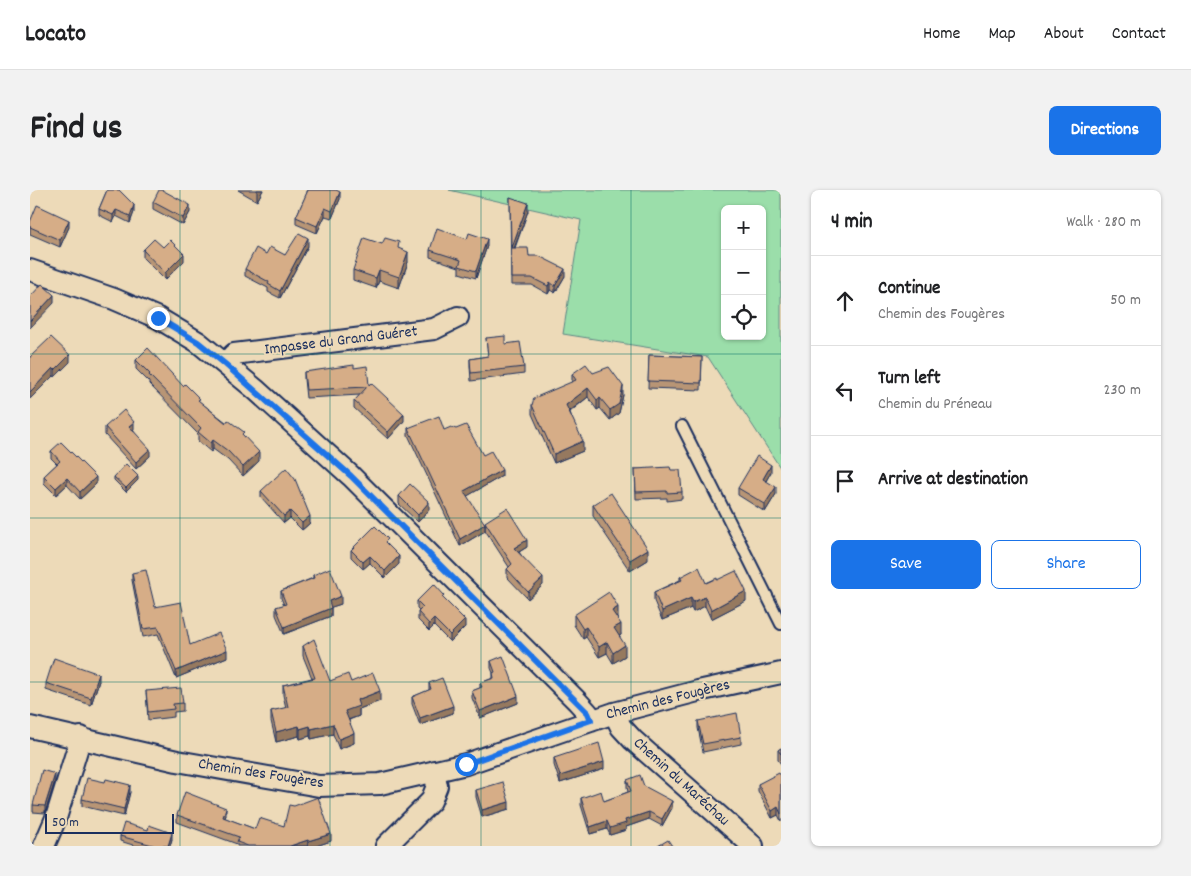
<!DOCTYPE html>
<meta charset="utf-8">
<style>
:root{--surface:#fff;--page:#f2f2f2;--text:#202124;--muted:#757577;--line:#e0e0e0;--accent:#1a73e8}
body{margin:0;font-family:Dekko,sans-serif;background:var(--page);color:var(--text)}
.controls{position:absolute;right:15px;top:15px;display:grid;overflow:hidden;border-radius:8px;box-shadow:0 1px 4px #0004}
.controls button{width:45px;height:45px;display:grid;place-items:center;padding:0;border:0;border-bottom:1px solid var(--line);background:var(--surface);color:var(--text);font:25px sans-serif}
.scale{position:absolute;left:15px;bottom:12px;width:129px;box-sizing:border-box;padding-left:5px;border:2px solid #1b2f5e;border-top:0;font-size:14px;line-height:18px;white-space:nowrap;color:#1b2f5e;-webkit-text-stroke:4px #eddab8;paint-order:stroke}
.stop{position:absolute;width:15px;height:15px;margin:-11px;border:4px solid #1a73e8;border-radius:50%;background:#fff}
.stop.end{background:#1a73e8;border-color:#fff;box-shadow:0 1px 5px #0008}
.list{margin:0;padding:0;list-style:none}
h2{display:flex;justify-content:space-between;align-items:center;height:65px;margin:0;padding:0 20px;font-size:21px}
h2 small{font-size:16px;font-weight:400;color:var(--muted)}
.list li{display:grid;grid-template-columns:32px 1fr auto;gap:15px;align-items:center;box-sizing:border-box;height:90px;padding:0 20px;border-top:1px solid var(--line)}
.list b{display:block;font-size:19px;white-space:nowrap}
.list p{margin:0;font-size:16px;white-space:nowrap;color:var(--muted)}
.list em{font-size:16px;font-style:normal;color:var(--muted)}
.actions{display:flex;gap:10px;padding:15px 20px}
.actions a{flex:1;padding:11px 0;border:1px solid var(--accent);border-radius:8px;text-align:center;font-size:18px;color:var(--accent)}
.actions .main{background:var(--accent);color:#fff}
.icon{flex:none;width:28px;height:28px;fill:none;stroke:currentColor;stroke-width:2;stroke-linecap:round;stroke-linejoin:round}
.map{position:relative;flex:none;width:751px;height:656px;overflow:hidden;border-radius:8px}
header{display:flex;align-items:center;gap:30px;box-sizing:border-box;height:70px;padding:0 25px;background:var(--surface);border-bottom:1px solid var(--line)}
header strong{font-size:24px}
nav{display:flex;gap:28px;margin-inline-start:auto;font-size:18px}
.intro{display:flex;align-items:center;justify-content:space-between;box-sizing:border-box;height:120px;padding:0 30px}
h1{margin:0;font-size:35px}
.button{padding:12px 22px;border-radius:8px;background:var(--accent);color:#fff;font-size:18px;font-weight:700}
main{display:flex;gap:30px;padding:0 30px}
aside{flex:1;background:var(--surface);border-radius:8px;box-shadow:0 1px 4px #0004}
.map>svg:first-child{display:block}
</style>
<header>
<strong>Locato</strong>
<nav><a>Home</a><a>Map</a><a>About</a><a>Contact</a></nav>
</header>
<div class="intro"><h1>Find us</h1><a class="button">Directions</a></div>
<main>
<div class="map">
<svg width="751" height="656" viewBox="0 0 751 656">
<rect width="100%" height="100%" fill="#eddab8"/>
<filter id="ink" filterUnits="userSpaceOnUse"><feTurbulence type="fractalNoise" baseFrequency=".02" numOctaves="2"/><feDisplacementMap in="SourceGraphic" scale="10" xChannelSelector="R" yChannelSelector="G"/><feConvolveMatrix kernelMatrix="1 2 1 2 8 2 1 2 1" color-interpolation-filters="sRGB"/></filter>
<g filter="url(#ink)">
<!-- green -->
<path fill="#9bdeaa" stroke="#5b8684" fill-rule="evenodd" d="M419,0h332v279l-73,-112 -145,-23 18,-114zM695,19h37v127h-37z"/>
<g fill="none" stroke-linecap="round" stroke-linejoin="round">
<defs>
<path id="lane" d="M652,236l99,198"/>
<path id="street" d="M0,80l84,29 44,19 40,24 57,47 96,87 226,225 11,12 3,8
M195,174l9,-10 200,-25 24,-12
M584,523l7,14 12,13 120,106
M0,537l147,34 142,25 61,-2 86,-20 148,-51 84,-22 83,-18
M14,656l12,-28 25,-81
M356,656l45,-45 6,-15 -3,-15"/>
</defs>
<!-- lane casing -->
<use href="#lane" stroke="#1b2f5e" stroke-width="14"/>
<!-- street casing -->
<use href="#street" stroke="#1b2f5e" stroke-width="24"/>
<!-- lane -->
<use href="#lane" stroke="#eddab8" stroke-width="10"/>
<!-- street -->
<use href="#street" stroke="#eddab8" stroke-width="20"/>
</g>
<!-- wall -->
<path fill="#b89574" stroke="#1b2f5e" d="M77,0l27,22 -4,11 -14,-7 -3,6 -14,-7v-6z
M208,0h25l-6,11z
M277,0h29l4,9 -8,19 -7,-2 -8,17 -21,-9v-7l11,-24z
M480,7l18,14 -13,37 50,28 -10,17 -5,-3 -2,4 -16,-9h-21z
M123,12l37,10 -7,13 -30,-16z
M0,32l39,5 -9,20 -30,-13z
M352,54l17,5 9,13 -9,26 -20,-7 -3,7 -23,-8v-10z
M278,56l-28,52 -12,-6v-4l-23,-12v-7l21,-15 19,1z
M457,56l-11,32 -17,-5v-6l-29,-10v-7z
M133,57l21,14 -19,19 -22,-22v-8z
M456,148l19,6 19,23v7l-53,7 -1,-15v-7l18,-3z
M619,165l53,2 -1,33 -53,-2z
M0,167l40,5 -15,15z
M106,170l47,26 17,16 44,34 15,25 -16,15 -15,-16 -15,-11 -2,3 -13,-11v-7l-49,-50v-2l-13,-13z
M324,178l15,17 35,36 -16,18 -34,-31v-7l6,-6 -54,3 -2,-19v-7z
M563,183l30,22 -4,18 -9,7 -10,-12 -3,2 -9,-13 -18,15 13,39 -29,12 -22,-49v-9l40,-23v-8z
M75,237l29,2 -1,1 17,26 -14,13 -31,-34z
M378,238l36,2 39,25 19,21 -35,20 18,35 -25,15 -52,-111z
M21,261l45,33 -16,15 -13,-14 -11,10 -12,-12v-7l13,-12 -6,-6z
M605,279l36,1 11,22v7l-15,2v-3l-31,1z
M741,282l-5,9 10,13 -11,18 -27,-17v-7z
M84,287l24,3 -12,12 -12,-12z
M231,301l49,32 -8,7 -12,-12 -6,5 -23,-26z
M369,306l30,14 -11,12 -19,-18z
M563,315l55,55 -18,11 -37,-55z
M455,332l42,25 -8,5 24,33 -15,14 -21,-22v-8l2,-2 -24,-37z
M358,355l11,19 -14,14 -15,-15 -7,6 -12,-12v-7z
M102,383l23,34 35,38 37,12 -51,21 -18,-44 -15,3 -11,-57z
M283,385l28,29 -10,3v9l-47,18 -8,-19v-8l8,-2 -3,-7v-7l32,-13z
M650,387l26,6 11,-3 29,21 -35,18 -6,-13 -12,6 -2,-4 -29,12 -8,-19v-9l26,-12z
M414,409l21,28 -15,15 -16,-16 -5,5 -11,-11v-8l2,-1 -3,-3v-7z
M544,425l44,3h-1l4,17 -2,1 6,20 -12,7 -6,-10 -8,4 -13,-20 -3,2 -9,-14z
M273,456l27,35 21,1 29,19 -21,8v7l-10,4 5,23 -15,6 -6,-15 -22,5 -1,-3 -10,3 -1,-3 -23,6 -5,-21v-10l15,-3 -3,-13v-10l29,-7 -9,-22z
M461,471l27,42 -38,15 -8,-20v-7l8,-3v-5l13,-5v-5l-2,-5z
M69,491l-8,24 -45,-15v-7z
M399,493l24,30 -33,12 -8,-21v-7l17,-7z
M116,501l37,12v8l-9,1v5l-26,3z
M668,531l43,16v7l-38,8 -5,-24z
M751,558v16l-3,-4v-10z
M524,568l50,11 -44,14 -6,-18z
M751,586v45l-3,-6 -6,3 -14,-27v-7z
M597,590l17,6 28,22 -10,18 -13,-7 -23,8v3l-16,5 -3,-6 -17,5 -9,-29v-7l23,3 24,-9 -1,-5z
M25,591l-10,32 -12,-1v-7z
M75,592l25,10 -6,24 -42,-10v-7z
M446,600l33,19 -27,8 -6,-20z
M147,625h49l-1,3 30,11 29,-3 47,15 -15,5h-79v-2l-60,-22z
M90,646l52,3 -2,7h-34l-16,-5z"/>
<!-- shaded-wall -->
<path fill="#96795e" stroke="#1b2f5e" d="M227,0h6l-6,11z
M310,2v7l-8,19v-7z
M498,13v8l-16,43v-7z
M104,15v7l-4,11v-7z
M160,15v7l-7,13v-7z
M295,18v8l-8,17v-7z
M86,20v6l-3,6v-7z
M39,30v7l-9,20v-7z
M278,48v8l-28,52v-7z
M457,49v7l-11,32v-7z
M378,62v10l-9,26v-11z
M154,64v7l-19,19v-7z
M535,79v7l-10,17v-7z
M349,80v11l-3,7v-10z
M520,92v8l-2,4v-8z
M24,105v8l-24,25v-7z
M40,165v7l-15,15v-7z
M23,178v8l-23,23v-7z
M593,196v9l-4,18 -9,7v-10z
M558,198v9l-22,17v-9z
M570,208v10l-3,2v-10z
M374,224v7l-16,18v-7z
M104,232v7l-5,4v-7z
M183,250v9l-2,3v-9z
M553,251v10l-29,12v-9z
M120,259v7l-14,13v-7z
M229,262v9l-16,15v-9z
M741,275v7l-8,14v-7z
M472,280v6l-38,22v-7z
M108,286v4l-12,12v-4z
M66,287v7l-16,15v-7z
M37,288v7l-11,10v-7z
M746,297v7l-11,18v-8z
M399,312v8l-11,12v-7z
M260,321v7l-6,5v-7z
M280,326v7l-8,7v-7z
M455,334v7l-25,15v-7z
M497,350v7l-13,8v-7z
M618,359v11l-18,11v-11z
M340,366v7l-7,6v-7z
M369,366v8l-14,14v-7z
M513,388v7l-15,14v-7z
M716,401v10l-35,18v-9z
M311,406v8l-12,4v-7z
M675,407v9l-12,6v-10z
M661,408v10l-29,12v-9z
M588,417v11l-6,4v-11z
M301,418v8l-47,18v-7z
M404,429v7l-5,5v-7z
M435,430v7l-15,15v-7z
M591,434v11l-7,4v-11z
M556,437v10l-3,2v-10z
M577,452v11l-8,4v-10z
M595,455v11l-12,7v-10z
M197,460v7l-51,21v-7z
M69,484v7l-8,24v-7z
M350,501v10l-21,8v7l-14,5v-10l12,-11z
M488,506v7l-38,15v-7z
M423,516v7l-33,12v-7z
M303,534v10l-22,5v-10z
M269,536v10l-23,6v-10z
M280,536v10l-10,3v-10z
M324,543v10l-15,6v-10z
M574,572v7l-44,14v-7z
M25,584v7l-10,32v-7z
M100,595v7l-6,24v-7z
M642,611v7l-10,18v-7z
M479,612v7l-27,8v-7z
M748,617v8l-6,3v-7z
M196,618v7l-3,9v-7z
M619,622v7l-23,8v3l-16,5v-7l15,-8z
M577,631v8l-17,5v-7z
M142,643v6l-2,7h-2z
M301,644v7l-15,5h-8v-5z
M278,650v6h-18z"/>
<!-- building -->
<path fill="#d6ad87" stroke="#1b2f5e" d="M77,0h12l15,15 -4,11 -14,-6 -3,5 -14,-6z
M129,0h3l28,15 -7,13 -30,-16z
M278,0h28l4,2 -8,19 -7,-3 -8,18 -21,-9z
M480,7l18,6 -16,44h-1z
M7,15l32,15 -9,20 -30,-13v-5z
M407,38l30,11 2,-6 18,6 -11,32 -17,-5 2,-6 -31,-10z
M269,43l9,5 -28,53 -12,-7 1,-2 -24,-13 11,-21 10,6 4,-7 15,8z
M334,48l18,6 3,-6 14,4 -1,6 10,4 -9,25 -20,-7 -3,8 -23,-8z
M124,49l9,8 7,-7 14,14 -19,19 -22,-23z
M481,58h17l1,8h10l26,13 -10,17 -5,-4 -2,4 -16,-8h-21z
M12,94l12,11 -24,26v-24z
M475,146v8l15,-2 4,25 -53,6 -1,-14 18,-3 -2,-18z
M21,147l19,18 -15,15 -2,-2 -23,24v-35z
M118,158l35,38 2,-2 15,15 -2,1 28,23 2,-3 16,12 -2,2 17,18 -16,15 -15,-16 -15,-11 -2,3 -13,-11 3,-4 -52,-53 1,-1 -14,-14z
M619,165l53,2 -1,26 -53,-2z
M556,174l7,9 16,-6 14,19 -4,18 -9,6 -10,-12 -3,2 -9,-12 -22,17 17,36 -29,13 -22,-49 2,-7 42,-18 -4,-6z
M324,175v3l13,-2 2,19 2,-2 33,31 -16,18 -34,-31 13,-14 -61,3 -2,-18z
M94,220l10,12 -5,4 21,23 -14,13 -31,-35z
M409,226l5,14 7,-3 5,2 10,-4 17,30 8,-4 11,19 -38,21 21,33 -25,15 -52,-111z
M31,252l35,35 -16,15 -13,-14 -11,10 -12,-12 16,-15 -9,-10z
M727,266l14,9 -8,14 13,8 -11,17 -27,-16z
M96,274l12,12 -12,12 -12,-11z
M640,277l1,3h9l2,22 -15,1v-2l-31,1 -1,-23z
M256,278l9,11 15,37 -8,7 -12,-12 -6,5 -23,-25z
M380,294l19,18 -11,13 -19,-19z
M581,303l37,56 -18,11 -37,-55z
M477,318l20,32 -13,8 29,30 -15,14 -21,-23 5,-5 -27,-42z
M345,336l13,13 -3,3 14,14 -14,15 -15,-15 -7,6 -12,-12z
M669,377l7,16 11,-5v2l19,-9 10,20 -35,19 -6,-13 -12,5 -2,-4 -29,13 -8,-19 28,-12 -2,-3z
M300,378l11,28 -12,5 2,7 -47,19 -8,-20 10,-3 -5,-13 33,-13 -1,-3z
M116,380l9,37 26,-5 9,43 29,-12 8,17 -51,21 -18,-44 -15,2 -11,-56z
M404,394l10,11 -2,2 23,23 -15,15 -16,-16 -5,5 -11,-12 5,-5 -6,-6z
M579,402l9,15 -6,4 9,13 -7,4 11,17 -12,8 -6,-11 -8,5 -13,-20 -3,2 -9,-14z
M284,449l16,42 18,-7 3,8 22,-9 7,18 -23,9 2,6 -14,5 9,22 -15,6 -6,-15 -22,5 -1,-3 -10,3 -1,-3 -23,6 -5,-21 17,-4 -5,-22 32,-7 -12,-32z
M473,466l15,40 -38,15 -8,-20 10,-4 -2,-4 14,-5 -1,-5 2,-1 -4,-11z
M24,468l45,16 -8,24 -45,-15z
M412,488l11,28 -33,12 -8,-21 19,-8 -2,-6z
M151,498l2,15 -10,1 1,5 -26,3 -2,-21z
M707,523l4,24 -38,7 -5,-23z
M569,553l5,19 -44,14 -6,-18z
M751,558v6l-3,-4z
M12,580l13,4 -10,32 -12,-1z
M749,583l2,3v38l-3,-7 -6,4 -14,-27z
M610,585l4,11 28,15 -10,18 -13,-7 -24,8 1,3 -16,5 -3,-7 -17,6 -9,-29 20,-7 3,10 27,-10 -4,-11z
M57,588l18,4 1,-3 24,6 -6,24 -42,-10z
M473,592l6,20 -27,8 -6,-20z
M155,602l41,16 -3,9 32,12 4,-11 25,8 5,-21 5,1 24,-9 13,37 -23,7v-1l-18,6h-42l-11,-4 2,-5 -62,-22z
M94,633l24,7 1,-5 23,8 -4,13h-12l-36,-10z
M638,650l4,6h-14z"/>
</g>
<g fill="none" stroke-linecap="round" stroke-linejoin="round" filter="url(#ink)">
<!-- route -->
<path stroke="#1a73e8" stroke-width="6" d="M128,128l40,24 27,22 126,112 237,237 3,7 -125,44"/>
</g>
<!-- grid -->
<path fill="none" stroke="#0f766e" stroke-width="1" stroke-opacity="0.55" d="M150,0v656M300,0v656M451,0v656M601,0v656M0,164h751M0,328h751M0,492h751"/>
<g text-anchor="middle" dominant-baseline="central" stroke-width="4" stroke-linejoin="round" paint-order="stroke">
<!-- street labels -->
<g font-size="16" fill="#1b2f5e" stroke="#eddab8">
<text transform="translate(311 151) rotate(-7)">Impasse du Grand Guéret</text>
<text transform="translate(638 510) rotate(-14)">Chemin des Fougères</text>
<text transform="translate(231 584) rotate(9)">Chemin des Fougères</text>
<text transform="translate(651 592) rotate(42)">Chemin du Maréchau</text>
</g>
</g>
</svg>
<div class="controls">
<button>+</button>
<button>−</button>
<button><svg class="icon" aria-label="locate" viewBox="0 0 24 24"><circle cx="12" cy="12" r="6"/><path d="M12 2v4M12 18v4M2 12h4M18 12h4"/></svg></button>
</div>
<div class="scale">50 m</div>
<div class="stop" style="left:436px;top:574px"></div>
<div class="stop end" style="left:128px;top:128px"></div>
</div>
<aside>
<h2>4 min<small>Walk · 280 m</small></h2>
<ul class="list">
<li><svg class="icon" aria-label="ahead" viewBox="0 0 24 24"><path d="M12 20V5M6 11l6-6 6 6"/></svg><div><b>Continue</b><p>Chemin des Fougères</p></div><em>50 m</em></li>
<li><svg class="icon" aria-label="left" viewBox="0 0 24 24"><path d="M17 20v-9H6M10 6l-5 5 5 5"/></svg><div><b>Turn left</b><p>Chemin du Préneau</p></div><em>230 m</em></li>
<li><svg class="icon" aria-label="arrive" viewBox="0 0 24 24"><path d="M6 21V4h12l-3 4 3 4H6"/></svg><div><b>Arrive at destination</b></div></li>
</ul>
<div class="actions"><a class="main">Save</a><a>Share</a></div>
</aside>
</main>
